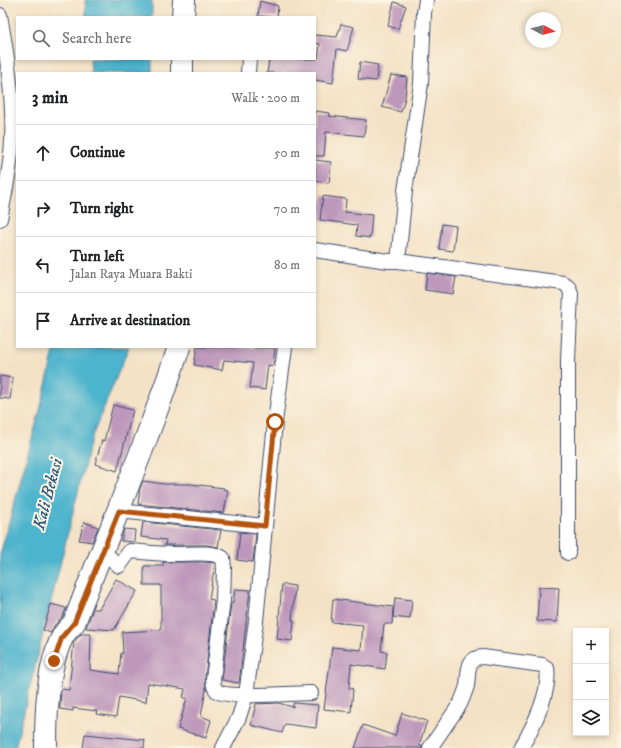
<!DOCTYPE html>
<meta charset="utf-8">
<style>
:root{--surface:#fff;--page:#f6f6f6;--text:#202124;--muted:#757577;--line:#e0e0e0}
body{margin:0;font-family:"IM FELL DW Pica",serif;background:var(--page);color:var(--text)}
.controls{position:absolute;right:12px;bottom:12px;display:grid;overflow:hidden;border-radius:0px;box-shadow:0 2px 6px #0003}
.controls button{width:36px;height:36px;display:grid;place-items:center;padding:0;border:0;border-bottom:1px solid var(--line);background:var(--surface);color:var(--text);font:20px sans-serif}
.compass{position:absolute;left:525px;top:12px;width:36px;height:36px;border-radius:50%;background:var(--surface);box-shadow:0 2px 6px #0003;rotate:97deg}
.stop{position:absolute;width:12px;height:12px;margin:-9px;border:3px solid #b45309;border-radius:50%;background:#fff}
.stop.end{background:#b45309;border-color:#fff;box-shadow:0 1px 4px #0008}
.list{margin:0;padding:0;list-style:none}
h2{display:flex;justify-content:space-between;align-items:center;height:52px;margin:0;padding:0 16px;font-size:17px}
h2 small{font-size:13px;font-weight:400;color:var(--muted)}
.list li{display:grid;grid-template-columns:26px 1fr auto;gap:12px;align-items:center;box-sizing:border-box;height:56px;padding:0 16px;border-top:1px solid var(--line)}
.list b{display:block;font-size:15px;white-space:nowrap}
.list p{margin:0;font-size:13px;white-space:nowrap;color:var(--muted)}
.list em{font-size:13px;font-style:normal;color:var(--muted)}
.icon{flex:none;width:22px;height:22px;fill:none;stroke:currentColor;stroke-width:2;stroke-linecap:round;stroke-linejoin:round}
.map{position:relative;flex:none;width:621px;height:748px;overflow:hidden}
.search{position:absolute;background:var(--surface);box-shadow:0 2px 6px #0003;left:16px;top:16px;width:300px;height:44px;display:flex;align-items:center;gap:10px;box-sizing:border-box;padding:0 14px;border-radius:0px;color:var(--muted);font-size:15px}
.panel{position:absolute;background:var(--surface);box-shadow:0 2px 6px #0003;left:16px;top:72px;width:300px;height:276px;border-radius:0px}
.map>svg:first-child{display:block}
</style>
<div class="map">
<svg width="621" height="748" viewBox="0 0 621 748">
<rect width="100%" height="100%" fill="#fcf5e5"/>
<filter id="ink" filterUnits="userSpaceOnUse"><feTurbulence type="fractalNoise" baseFrequency=".025" numOctaves="2"/><feDisplacementMap in="SourceGraphic" scale="8" xChannelSelector="R" yChannelSelector="G"/><feConvolveMatrix kernelMatrix="1 2 1 2 8 2 1 2 1" color-interpolation-filters="sRGB"/></filter>
<filter id="wash" filterUnits="userSpaceOnUse"><feTurbulence type="fractalNoise" baseFrequency=".012" numOctaves="4" result="noise"/><feDisplacementMap in="SourceGraphic" scale="16" xChannelSelector="R" yChannelSelector="G"/><feGaussianBlur stdDeviation="0.9" result="paint"/><feColorMatrix in="noise" values="0 0 0 0 0 0 0 0 0 0 0 0 0 0 0 0 0 1.4 0 .05"/><feComposite in="paint" operator="in"/></filter>
<g filter="url(#wash)">
<rect width="100%" height="100%" fill="#f4e2c6"/>
<!-- water -->
<path fill="#4eb4cd" stroke="#347296" d="M85,0h67v17h-66z
M90,59h62v14h-61z
M55,347h74l-38,92 -76,309h-15v-193l41,-149z"/>
<g id="blocks">
<!-- building -->
<path fill="#be98bc" d="M260,1l18,5 -1,11 -19,-1z
M394,2l12,4 -8,23 -10,-3z
M341,24l13,3 -7,24 -10,-2 -4,34 -18,-3v-7h-48l2,-14h49l2,-15 -5,-1v-8l22,2z
M360,62l18,3 -2,16 -18,-2z
M391,75l16,2 -2,21 -4,14 -19,-5z
M315,111l15,2 -1,3 37,4 -2,16 -38,-4 -2,24h-9z
M315,160l16,2 -2,21 -14,-2z
M323,196l23,3 -1,13 27,3 -2,23 -14,-2 1,-11 -37,-5z
M442,224l14,2 -3,25 -14,-2z
M427,273l29,4 -3,17 -28,-4z
M197,347l78,1 -2,18 -5,-1 -3,25 -15,-2 3,-25 -29,-3 -2,10 -28,-5z
M0,376l13,2 -3,21 -10,-1z
M113,405l20,5 -16,61 -22,-7 7,-24 2,1z
M143,481l21,3h27l33,4v2h4l-4,23 -86,-9 2,-16z
M84,522l14,5 -6,15 -13,-2z
M143,522l78,8 -3,17 -12,-2h-41l1,-5 -25,-3z
M124,529l11,1 -1,12 -13,-1z
M240,532l16,2 -3,28 -16,-2z
M163,562h42l10,1 -6,36 5,1 -9,78 1,12 -5,26 10,4 -5,18 -28,-9 9,-31h-4l2,-9 -37,-6 -2,19 -27,-5 -3,20 -20,-3 1,-3 -24,-3v3l-13,-2 1,-20 8,1 5,-48 7,-8h10l-1,36 29,4 2,-21h2l-1,-21 39,-2v-45h-17v-19h19z
M116,579l21,12 -23,39 -28,-2 7,-19h6z
M282,584l13,2 -3,34h2l-2,21 -15,-2z
M539,587l20,1 -2,34 -20,-1z
M235,589l15,1 -11,93 -17,-3 9,-77h2z
M395,598l17,2 -2,19 -17,-2z
M333,599l60,8 -1,17h-8l-3,27 6,1 -2,17 -34,-5 -2,24 4,1 -2,23 -27,-3 8,-62 29,3 2,-25 -32,-3z
M51,604l15,4 -3,8 -9,10 -3,7 -8,-3z
M278,703l15,4v-4l25,2 -2,23 -31,-4 -3,9 -31,-8 5,-21z
M402,713l25,8 -8,24 3,1v2h-67l8,-23 32,11z
M85,734l60,6 -1,8h-61z"/>
</g>
</g>
<g filter="url(#ink)">
<use href="#blocks" fill-opacity="0" stroke="#3c4a6e" stroke-width="1"/>
<g fill="none" stroke-linecap="round" stroke-linejoin="round">
<defs>
<path id="minor" d="M0,15c7,41 14,84 12,125 -1,27 -7,53 -12,79
M248,73l1,-14
M315,250l73,11h10l7,-70 16,-108 3,-70 2,-13
M398,261l165,22 5,3 3,7 -3,67v193
M119,511l146,15
M103,551l16,15 11,-15c14,1 27,3 41,3 13,1 42,-4 52,4l1,10 -1,32 -10,79c0,4 1,9 4,12 10,8 78,2 94,2
M223,748l16,-31 7,-22 10,-74 19,-199 10,-75
M430,748l30,-44c3,-6 5,-12 7,-18 2,-14 -1,-29 16,-29l59,8 5,3c4,24 -14,59 -26,80"/>
<path id="primary" d="M183,17l1,-17
M182,73v-14
M46,748c0,-33 1,-81 16,-110 2,-6 8,-10 12,-15 35,-92 74,-182 105,-276"/>
</defs>
<!-- minor casing -->
<use href="#minor" stroke="#3c4a6e" stroke-width="16"/>
<!-- primary casing -->
<use href="#primary" stroke="#3c4a6e" stroke-width="24"/>
<!-- minor -->
<use href="#minor" stroke="#fff" stroke-width="14"/>
<!-- primary -->
<use href="#primary" stroke="#fff" stroke-width="22"/>
</g>
</g>
<g fill="none" stroke-linecap="round" stroke-linejoin="round" filter="url(#ink)">
<!-- route -->
<path stroke="#b45309" stroke-width="5" d="M54,661l8,-24 12,-14 45,-112 146,15 10,-104"/>
</g>
<g text-anchor="middle" dominant-baseline="central" stroke-width="4" stroke-linejoin="round" paint-order="stroke">
<!-- water labels -->
<g font-size="17" font-style="italic" fill="#2a577f" stroke="#fcf5e5">
<text transform="translate(48 494) rotate(-75)">Kali Bekasi</text>
</g>
</g>
</svg>
<div class="controls">
<button>+</button>
<button>−</button>
<button><svg class="icon" aria-label="layers" viewBox="0 0 24 24"><path d="M12 4l9 5-9 5-9-5zM3 14l9 5 9-5"/></svg></button>
</div>
<svg class="compass" viewBox="-18 -18 36 36"><path d="M0-13l5 13h-10z" fill="#e53935"/><path d="M0 13l5-13h-10z" fill="#757577"/></svg>
<div class="stop" style="left:275px;top:422px"></div>
<div class="stop end" style="left:54px;top:661px"></div>
<div class="search"><svg class="icon" aria-label="search" viewBox="0 0 24 24"><circle cx="10" cy="10" r="6"/><path d="M15 15l6 6"/></svg>Search here</div>
<section class="panel">
<h2>3 min<small>Walk · 200 m</small></h2>
<ul class="list">
<li><svg class="icon" aria-label="ahead" viewBox="0 0 24 24"><path d="M12 20V5M6 11l6-6 6 6"/></svg><div><b>Continue</b></div><em>50 m</em></li>
<li><svg class="icon" aria-label="right" viewBox="0 0 24 24"><path d="M7 20v-9h11M14 6l5 5-5 5"/></svg><div><b>Turn right</b></div><em>70 m</em></li>
<li><svg class="icon" aria-label="left" viewBox="0 0 24 24"><path d="M17 20v-9H6M10 6l-5 5 5 5"/></svg><div><b>Turn left</b><p>Jalan Raya Muara Bakti</p></div><em>80 m</em></li>
<li><svg class="icon" aria-label="arrive" viewBox="0 0 24 24"><path d="M6 21V4h12l-3 4 3 4H6"/></svg><div><b>Arrive at destination</b></div></li>
</ul>
</section>
</div>
